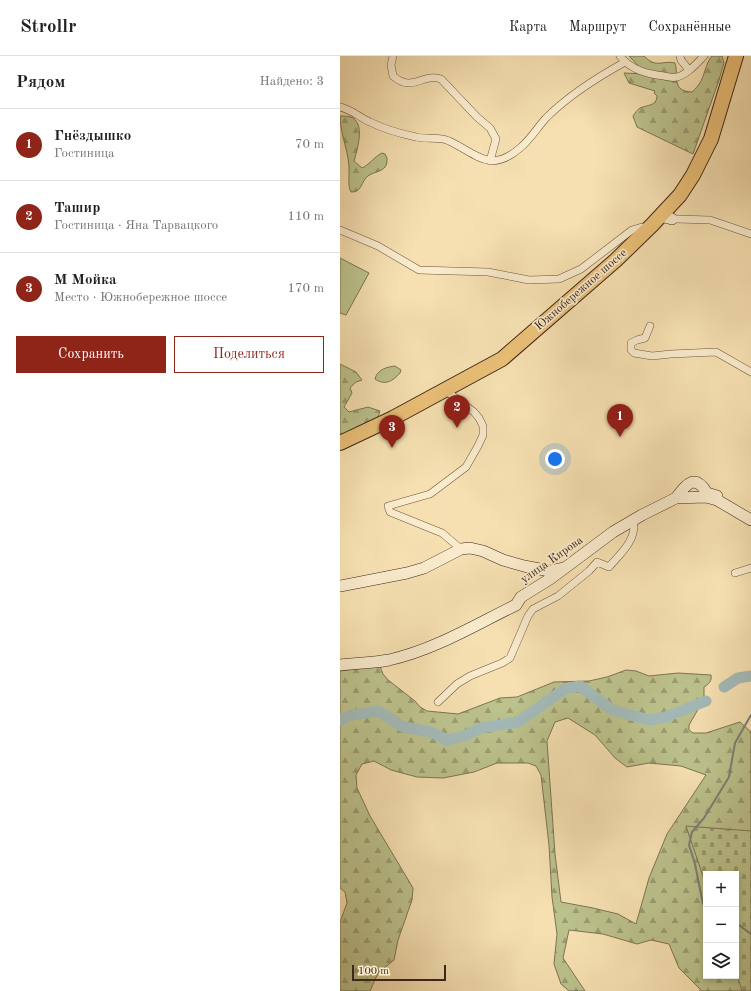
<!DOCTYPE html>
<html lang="ru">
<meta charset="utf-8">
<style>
:root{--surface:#fff;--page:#f6f6f6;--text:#202124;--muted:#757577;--line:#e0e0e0;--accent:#8f2418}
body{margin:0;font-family:"Old Standard TT",serif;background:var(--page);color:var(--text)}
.controls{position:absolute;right:12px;bottom:12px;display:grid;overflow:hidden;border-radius:0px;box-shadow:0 2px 6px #0003}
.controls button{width:36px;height:36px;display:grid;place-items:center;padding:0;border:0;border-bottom:1px solid var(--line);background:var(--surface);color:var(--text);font:20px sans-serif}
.scale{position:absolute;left:12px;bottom:10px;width:94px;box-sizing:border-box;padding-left:4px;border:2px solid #3e261a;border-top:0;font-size:11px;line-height:14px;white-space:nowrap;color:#3e261a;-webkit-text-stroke:3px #f9ebcc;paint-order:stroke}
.you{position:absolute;left:215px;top:403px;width:14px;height:14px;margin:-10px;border:3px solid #fff;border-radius:50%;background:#1a73e8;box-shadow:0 0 0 6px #1a73e833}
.badge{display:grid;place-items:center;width:26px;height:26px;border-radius:50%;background:var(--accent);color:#fff;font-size:13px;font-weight:700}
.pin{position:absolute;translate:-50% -33px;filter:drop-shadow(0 1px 2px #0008)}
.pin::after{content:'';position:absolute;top:21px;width:14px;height:12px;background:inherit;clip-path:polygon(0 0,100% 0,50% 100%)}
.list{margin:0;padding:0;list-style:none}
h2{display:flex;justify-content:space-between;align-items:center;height:52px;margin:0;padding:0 16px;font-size:17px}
h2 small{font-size:13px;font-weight:400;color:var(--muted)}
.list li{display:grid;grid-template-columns:26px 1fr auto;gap:12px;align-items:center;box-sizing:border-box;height:72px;padding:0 16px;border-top:1px solid var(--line)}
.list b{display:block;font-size:15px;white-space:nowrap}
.list p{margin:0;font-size:13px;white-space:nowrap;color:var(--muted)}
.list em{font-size:13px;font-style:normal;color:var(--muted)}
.actions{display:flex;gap:8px;padding:12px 16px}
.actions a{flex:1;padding:9px 0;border:1px solid var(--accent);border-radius:0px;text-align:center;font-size:14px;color:var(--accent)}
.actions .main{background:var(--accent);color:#fff}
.icon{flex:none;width:22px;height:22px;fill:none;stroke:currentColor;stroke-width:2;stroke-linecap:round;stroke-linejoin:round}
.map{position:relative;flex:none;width:411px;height:935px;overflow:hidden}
header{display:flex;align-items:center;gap:24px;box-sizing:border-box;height:56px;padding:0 20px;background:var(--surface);border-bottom:1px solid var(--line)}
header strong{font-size:19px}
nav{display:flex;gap:22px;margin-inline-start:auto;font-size:14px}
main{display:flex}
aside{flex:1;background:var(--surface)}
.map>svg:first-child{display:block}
</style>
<header>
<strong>Strollr</strong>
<nav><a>Карта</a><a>Маршрут</a><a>Сохранённые</a></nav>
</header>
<main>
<aside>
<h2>Рядом<small>Найдено: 3</small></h2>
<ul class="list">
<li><span class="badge">1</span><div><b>Гнёздышко</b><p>Гостиница</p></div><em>70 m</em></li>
<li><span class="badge">2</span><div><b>Ташир</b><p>Гостиница · Яна Тарвацкого</p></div><em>110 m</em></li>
<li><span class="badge">3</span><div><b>М Мойка</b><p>Место · Южнобережное шоссе</p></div><em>170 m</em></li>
</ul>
<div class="actions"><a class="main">Сохранить</a><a>Поделиться</a></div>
</aside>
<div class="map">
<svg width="411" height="935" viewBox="0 0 411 935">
<defs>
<pattern id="forest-firs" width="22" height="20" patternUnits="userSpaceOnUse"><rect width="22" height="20" fill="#bcc28c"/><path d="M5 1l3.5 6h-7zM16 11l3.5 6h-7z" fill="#9a9d72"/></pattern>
<pattern id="cemetery-stones" width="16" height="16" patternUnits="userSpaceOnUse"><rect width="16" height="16" fill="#bcc28c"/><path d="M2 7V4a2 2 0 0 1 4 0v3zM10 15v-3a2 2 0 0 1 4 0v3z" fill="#9a9d72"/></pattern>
</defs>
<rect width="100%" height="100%" fill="#f6e0b1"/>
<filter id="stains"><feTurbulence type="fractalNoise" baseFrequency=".005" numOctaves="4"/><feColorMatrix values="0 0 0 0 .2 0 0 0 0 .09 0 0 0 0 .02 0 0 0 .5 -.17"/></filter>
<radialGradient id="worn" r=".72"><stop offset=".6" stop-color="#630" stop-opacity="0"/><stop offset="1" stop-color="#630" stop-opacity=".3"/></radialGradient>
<!-- green -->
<path fill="#bcc28c" stroke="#7d7453" d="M0,202l29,15 -23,42 -6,-2z
M55,310l6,4 -1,3c-7,8 -15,13 -25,6 2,-9 11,-12 20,-13z"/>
<!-- forest -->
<path fill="url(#forest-firs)" stroke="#7d7453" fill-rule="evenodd" d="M289,0h15c13,13 17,4 31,7 4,14 -4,28 17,29 15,-13 10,-23 20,-36h10l2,7 -5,17 -26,74 -56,-27 -4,-11c2,-3 4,-6 7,-8 7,-3 17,-2 17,-12l-3,-3 1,-2 -26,-8 -5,-10 22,1z
M0,60c4,0 9,0 13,2 12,8 4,32 1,43l8,7c7,-3 12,-11 20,-15l3,1 2,4c0,3 0,7 -2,9 -4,5 -12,5 -17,9 -7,5 -6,17 -17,16 -3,-6 -2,-12 -2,-19 1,-20 -9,-38 -9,-57z
M0,308l16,8 6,8 -6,2 -6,6 2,5 -8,14 5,5 19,-5 12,4 -2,6 -34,17 -4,-1z
M40,610l3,8 5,6 27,21 5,6 7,4 31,3 42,-16 17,-1 37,-15 35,-1 18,-4 19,-7 10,1 13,5 29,-3 33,2c1,6 -2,9 -7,12v12l-15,26v5l4,3h13l34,-11 11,10v259h-51v-2l-21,-21 -10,-24 -18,-4 -14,4 -34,-10 -34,-4 -6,28 22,33h-16l-8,-7 -7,-20 3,-30 -5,-37 -3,-52 -8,-70 -5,-9 -8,-3h-31l-23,9 -31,6 -26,-1 -26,-7 -17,-9 -12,3 -6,11 1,13 13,28 43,72 -1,12 -14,40 -4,20 -16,13 -8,18h-30v-69l7,-19 -2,-11 -5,-4v-217zM228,662l27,17 20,23 12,9 22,-4 32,3 25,9 -39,59 -18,44 -13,46 -18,-10 -25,-6 -32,-6 -6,-48 -8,-113 8,-19zM366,818h30v102h-30z"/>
<!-- cemetery -->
<path fill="url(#cemetery-stones)" stroke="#7d7453" d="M346,770l65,5v160h-9l-6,-19v-98h-30v11z"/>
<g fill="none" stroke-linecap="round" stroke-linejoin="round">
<!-- stream -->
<path stroke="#7b7f79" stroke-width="2" d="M366,850l-3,-2 -8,-40 -6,-19 3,-13 12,-14 25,-41 6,-34 16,-28
M396,867l15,11"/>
<!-- river -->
<path stroke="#a3bab8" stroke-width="11" d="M384,631l14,-9 13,-2
M0,664l12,-5 26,-4 25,16 28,5 16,8 17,-4 17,-8 37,-6 47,-33 15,-3 32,24 37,10 17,-3 40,-16"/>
<defs>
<path id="street" d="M53,0l-2,9 2,11c20,17 28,-3 48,3l36,38 13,11 6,11 -6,22
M280,0c11,14 27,18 44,20 4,1 9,2 13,1 10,-2 20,-14 27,-21
M340,0l1,4 8,10
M0,51c12,3 19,10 30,15 12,6 32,12 46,15 11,3 23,-1 33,4 28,13 41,33 71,7 10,-8 17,-20 26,-30 23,-23 50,-40 79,-56
M329,159l3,4h4l34,1 41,14
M0,174l38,16 41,24 69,2 41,8 30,-1 22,-10 51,-39 10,-3
M310,270l-5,12 -8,2 -6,3v7l3,3 18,3 19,-2 45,-2 35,20
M105,334l29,22 5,6 4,8v9l-5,11 -12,21 -36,27 -42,12 2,6 52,21 19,16
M395,517l16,-5
M98,646l19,-18 13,-8 32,-13 8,-5 18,-42 5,-7 25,-13 31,-25 8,-9 12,5c10,-12 29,-28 24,-46"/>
<path id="secondary" d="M321,160l11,3
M336,442c10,-14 19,-25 31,-5l10,3
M0,530l67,-13 17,-5 37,-19 9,-1 13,3 20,9 21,6 26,5 13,-3
M0,609c16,-2 33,-2 49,-5 45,-10 86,-35 127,-55l5,-8 29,-18 63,-47 29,-17 34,-17 30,-1 11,3 34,20"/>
<path id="highway" d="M0,387l53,-25 109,-59 114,-99 36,-35 28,-30 13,-20 18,-36 25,-83"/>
</defs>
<!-- street casing -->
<use href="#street" stroke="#6c5440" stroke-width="8"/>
<!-- secondary casing -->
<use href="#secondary" stroke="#3e261a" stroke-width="12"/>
<!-- highway casing -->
<use href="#highway" stroke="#3e261a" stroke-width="16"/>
<!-- street -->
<use href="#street" stroke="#f9ebcc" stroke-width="7"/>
<!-- secondary -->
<use href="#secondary" stroke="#f9ebcc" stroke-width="11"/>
<!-- highway -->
<use href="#highway" stroke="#ebc078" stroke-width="14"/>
</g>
<g text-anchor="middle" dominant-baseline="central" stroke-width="3.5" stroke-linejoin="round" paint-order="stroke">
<!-- street labels -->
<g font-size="12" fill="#3e261a" stroke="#f9ebcc">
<text transform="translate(241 234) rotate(-41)">Южнобережное шоссе</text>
<text transform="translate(212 504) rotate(-35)">улица Кирова</text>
</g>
</g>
<rect width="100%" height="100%" filter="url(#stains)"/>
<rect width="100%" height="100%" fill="url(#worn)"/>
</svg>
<div class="controls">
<button>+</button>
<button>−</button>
<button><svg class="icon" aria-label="layers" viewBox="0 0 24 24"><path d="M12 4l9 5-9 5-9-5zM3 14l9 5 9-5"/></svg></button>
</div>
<div class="scale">100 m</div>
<div class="you"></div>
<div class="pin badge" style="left:280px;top:381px">1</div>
<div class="pin badge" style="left:117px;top:372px">2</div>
<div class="pin badge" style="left:52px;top:392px">3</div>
</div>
</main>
